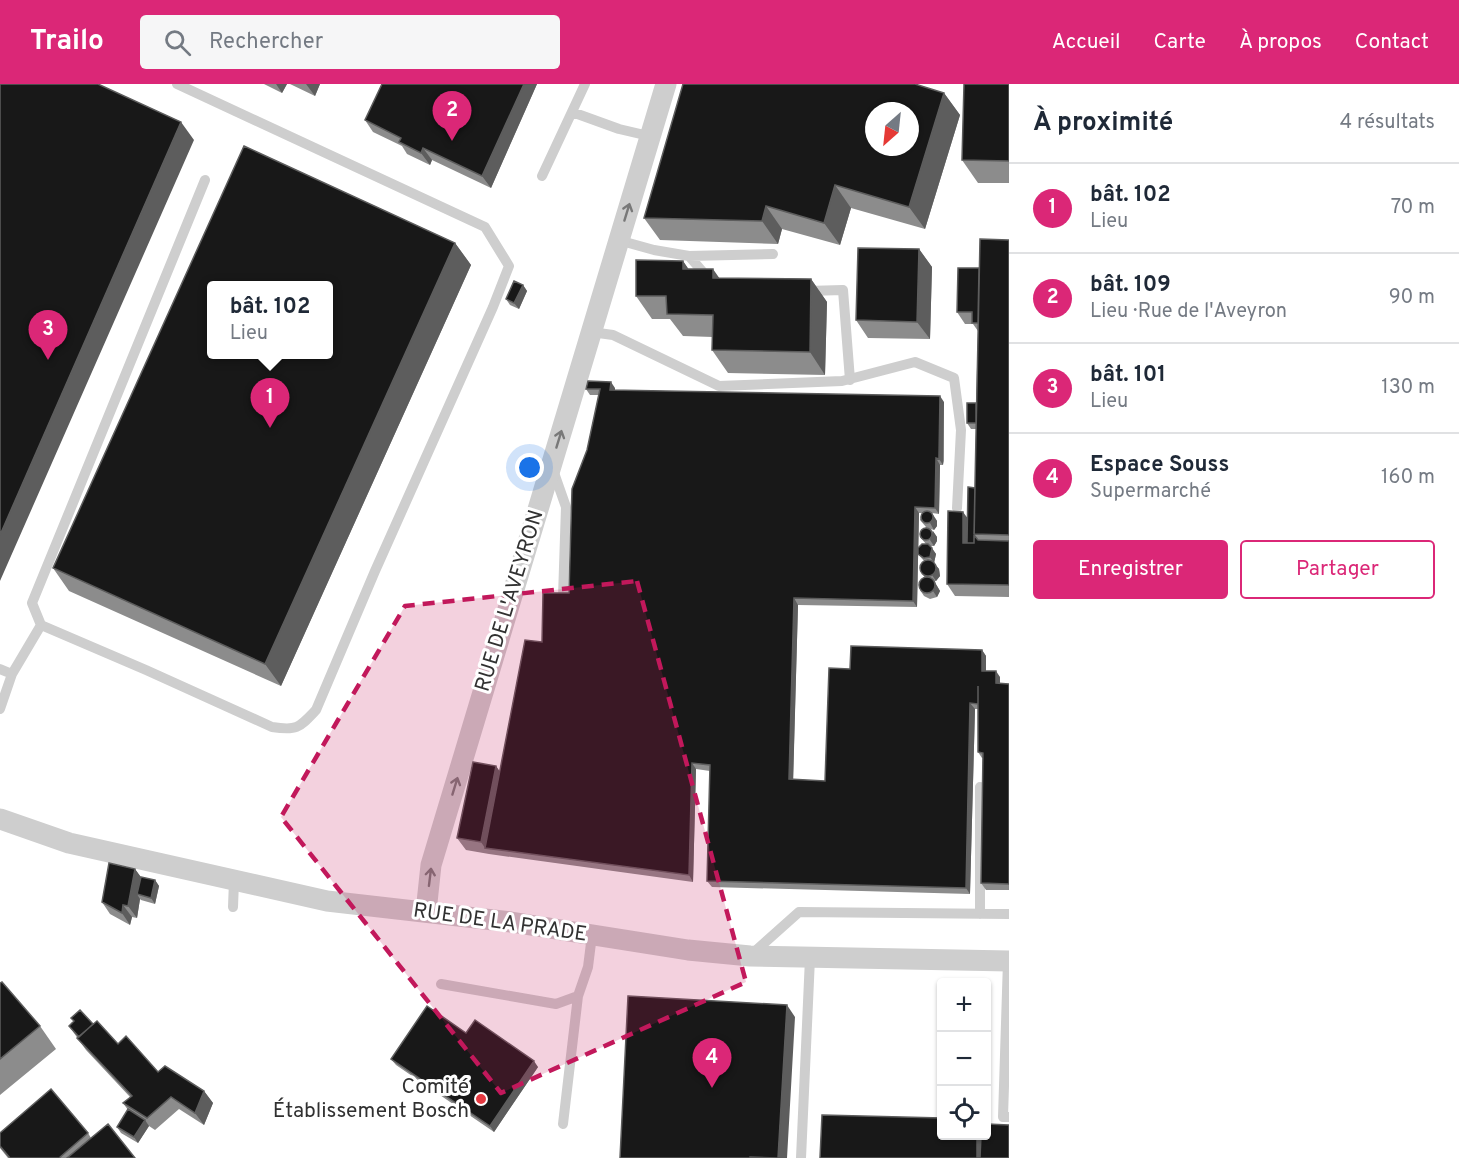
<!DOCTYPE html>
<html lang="fr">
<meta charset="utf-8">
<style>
:root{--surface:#fff;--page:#f6f6f7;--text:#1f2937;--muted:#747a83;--line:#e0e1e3;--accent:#db2777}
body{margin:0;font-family:Overpass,sans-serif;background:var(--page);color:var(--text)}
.controls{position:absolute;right:18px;bottom:18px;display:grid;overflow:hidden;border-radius:6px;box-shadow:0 2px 4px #0004}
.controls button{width:54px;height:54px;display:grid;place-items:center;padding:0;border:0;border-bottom:2px solid var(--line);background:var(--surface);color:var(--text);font:30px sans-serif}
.compass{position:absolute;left:865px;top:18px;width:54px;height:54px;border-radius:50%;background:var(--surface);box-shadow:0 2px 4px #0004;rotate:207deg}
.you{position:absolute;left:530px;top:384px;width:21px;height:21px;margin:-15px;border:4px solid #fff;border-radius:50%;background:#1a73e8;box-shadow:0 0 0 9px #1a73e833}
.badge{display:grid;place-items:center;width:39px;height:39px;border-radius:50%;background:var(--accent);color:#fff;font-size:20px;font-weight:700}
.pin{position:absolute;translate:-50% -50px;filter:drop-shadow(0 2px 3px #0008)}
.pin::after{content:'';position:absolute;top:32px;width:21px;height:18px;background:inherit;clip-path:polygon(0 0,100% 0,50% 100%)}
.popup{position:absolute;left:207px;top:197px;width:126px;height:78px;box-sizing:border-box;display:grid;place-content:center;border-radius:6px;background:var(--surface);filter:drop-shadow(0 2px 4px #0005);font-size:20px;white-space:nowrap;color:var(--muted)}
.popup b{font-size:22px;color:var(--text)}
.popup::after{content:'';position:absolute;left:50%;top:100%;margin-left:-12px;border:12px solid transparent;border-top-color:var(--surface)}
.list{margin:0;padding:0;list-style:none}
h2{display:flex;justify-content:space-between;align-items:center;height:78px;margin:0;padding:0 24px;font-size:26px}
h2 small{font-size:20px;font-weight:400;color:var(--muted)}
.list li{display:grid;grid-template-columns:39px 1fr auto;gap:18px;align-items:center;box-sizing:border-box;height:90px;padding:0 24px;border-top:2px solid var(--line)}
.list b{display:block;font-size:22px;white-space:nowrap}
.list p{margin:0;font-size:20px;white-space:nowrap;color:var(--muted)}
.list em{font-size:20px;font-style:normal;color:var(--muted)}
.actions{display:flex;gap:12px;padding:18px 24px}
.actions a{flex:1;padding:14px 0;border:2px solid var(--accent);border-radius:6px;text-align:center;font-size:21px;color:var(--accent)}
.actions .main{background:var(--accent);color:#fff}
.icon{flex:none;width:33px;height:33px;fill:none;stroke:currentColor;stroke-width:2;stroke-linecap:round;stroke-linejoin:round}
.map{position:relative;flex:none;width:1009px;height:1074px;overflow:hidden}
header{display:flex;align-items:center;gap:36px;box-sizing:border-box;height:84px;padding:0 30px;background:var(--accent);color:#fff}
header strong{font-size:28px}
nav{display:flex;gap:33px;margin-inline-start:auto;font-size:21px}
.search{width:420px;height:54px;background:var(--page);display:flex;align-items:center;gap:15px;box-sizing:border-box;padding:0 21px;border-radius:6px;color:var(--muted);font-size:22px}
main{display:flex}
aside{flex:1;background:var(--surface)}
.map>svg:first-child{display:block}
</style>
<header>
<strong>Trailo</strong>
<div class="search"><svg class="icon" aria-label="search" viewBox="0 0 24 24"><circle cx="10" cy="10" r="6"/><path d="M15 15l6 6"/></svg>Rechercher</div>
<nav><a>Accueil</a><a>Carte</a><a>À propos</a><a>Contact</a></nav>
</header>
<main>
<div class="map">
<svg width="1009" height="1074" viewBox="0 0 1009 1074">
<rect width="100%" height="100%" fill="#fff"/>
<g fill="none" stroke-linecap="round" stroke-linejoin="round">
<!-- service -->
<path stroke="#cecece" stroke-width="10" d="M572,28l47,17 30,7
M542,92l43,-92
M618,156l36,10 35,6 19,22
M689,172l84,-2
M807,207l36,-1 7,90
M591,248l22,3 106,51 123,-5 73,-19 39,16 7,52 -4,78
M553,386l13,37 -3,90
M41,541l-9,-22 173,-423
M0,585l12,5 -12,35
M12,590l29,-49 105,45 126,57c25,4 27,1 44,-17l59,-139 118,-264 16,-41 -24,-39 -308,-143
M980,703v127
M233,823l1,-26
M752,870l47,-42 210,2
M1008,877l-5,156h6
M441,900l115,20 22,-8 10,-29 4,-32
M563,1040l15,-128
M801,1074l9,-200"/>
<!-- minor -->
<path stroke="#cecece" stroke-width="21" d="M0,735l69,24 258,58 184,21 177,28 62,6 259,5
M426,828l5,-47 235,-781"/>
</g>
<!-- wall -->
<path fill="#8c8c8c" d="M264,0h23l-5,9z
M290,0h30l-5,12z
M382,0h155l-46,104 -59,-28 -2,5 -23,-11 -5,-8 -29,-14 -8,-12z
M1009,0v99h-31l-16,-23z
M944,9l16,22 -35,114 -74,-21 -11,37 -58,-16 -4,15 -118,-4 -16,-22z
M1009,156v357l-54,-1 -8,-12 21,-66 7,-30 1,-59h-5l-4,-6 9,-20 2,-72 -5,-7h-8l-8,-12 22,-44z
M455,159l16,22 -190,421 -212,-95 -16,-23z
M919,165l13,18 -2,72 -62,-1 -12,-18z
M683,177l5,8 31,9 92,1 16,23 -2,73 -97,-2 -16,-23 1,-13 -30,-1 -13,-17h-18l-16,-23z
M523,201l4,6 -8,18 -9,-4 -4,-6z
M615,304v2l329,12v59l-1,4h-3l-1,49 -7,-1 5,8v5l-3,4 -3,-1 6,8v4l-3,5h-4l6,8 -2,9 5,6 1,7 -4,5h-2l6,10 -3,6 -7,2 -6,-3 -4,-6 5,-12 -5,-8 4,-9 -6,-7 8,-10 -6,-7 6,-10 -6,-7 2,-7h-3l-2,94 -119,-2 -5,175 32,1 25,-112 132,-19 4,6v15l14,6v6l9,1v206h-23l-5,-7 2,-125h-1l-4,-6v-43h-3l-5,185 -258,-7 -5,-6 3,-110 -14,-2 -3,113 -204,-28 -23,-4 -9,-12 39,-72 4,6 42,-130 27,-49 18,-143 12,-55h-9l-4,-6z
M135,785l6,9 14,2 4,6 -4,18 -14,-4 -1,-1 -3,19 -5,-1 -2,8 -20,-11 -8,-12z
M0,899l40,43 16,23 -56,46z
M71,934l22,6 25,20 40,28 46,19 9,12 -9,22 -25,-16 -24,21 -6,-4 -11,17 -17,-10 -4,-6 11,-17 -5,-7 7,-6 -44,-47 -17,-24 5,-5z
M466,949l72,34 -44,65 -98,-67 -5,-6z
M0,1049h88l3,5 44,20h-127l-8,-10z"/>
<!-- shaded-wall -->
<path fill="#5d5d5d" d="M276,0h11l-5,9z
M306,0h14l-5,12z
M524,0h13l-46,104 -9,-12z
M944,9l16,22 -35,114 -16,-22z
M181,38l13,18 -194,441v-46z
M423,64l9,12 -2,5 -9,-12z
M835,101l16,23 -11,37 -16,-22z
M766,122l16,23 -4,15 -16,-23z
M455,159l16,22 -190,421 -16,-22z
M919,165l13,18 -2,72 -13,-17z
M683,177l16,23 -16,-15z
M713,185l16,23 -16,-14z
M811,195l16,23 -2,73 -15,-23z
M523,201l4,6 -8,18 -5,-6z
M611,298l4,6v8l-5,-6z
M940,312l4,6 -1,63 -4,-6z
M936,374l4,7 -1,49 -4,-6z
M915,423l4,6 -2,94 -4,-6z
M963,428l9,12v25l-9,-6z
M933,431l4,6v5l-3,4 -4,-7z
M933,447l4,6v4l-3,5 -4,-6z
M932,464l4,6 -2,9 -4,-6z
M934,479l5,6 1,7 -4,5 -4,-6z
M933,495l7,12 -3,6 -4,-6z
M794,514l4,7 -5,181 -4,-7z
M982,566l4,6v21l-4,-6z
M996,587l4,6v12l-4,-6z
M970,619l5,6 -5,185 -4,-6z
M692,679l4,6 -3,113 -4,-7z
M496,682l8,12 -19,70 -4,-6z
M135,785l9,12 -7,13 3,5 -3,19 -9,-12z
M155,796l4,6 -4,18 -4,-6z
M123,821l9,12 -2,8 -8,-12z
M787,921l8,12 -8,141h-9z
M987,953l2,3 -1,9 -1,-3z
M534,977l4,6 -44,65 -4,-6z
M204,1007l9,12 -9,22 -9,-12z
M145,1036l4,6 -11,17 -4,-6z
M977,1052h10l6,22h-16z"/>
<!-- building -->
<path fill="#181818" stroke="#5d5d5d" stroke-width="1.5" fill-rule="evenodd" d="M0,0h98l83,38 -181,413z
M382,0h142l-42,92 -59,-28 -2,5 -22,-11 2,-4 -36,-18z
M683,0h232l29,9 -35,114 -74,-22 -11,38 -58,-17 -4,15 -118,-3zM874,27h36v36h-36z
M964,0h45v77l-47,-1z
M244,62l211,97 -190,421 -212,-96zM212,201h116v69h-116z
M980,155l29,1v295l-35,-1z
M858,164l61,1 -2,73 -61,-2z
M636,176l47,1v8h30v9l98,1 -1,73 -98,-2 1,-35 -46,-1 -1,-18h-30z
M958,184h21l-1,55h-6v-11h-15z
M514,197l9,4 -9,18 -8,-4z
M588,297l23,1 -1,8 330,6 -1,59v4l-3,-1 -1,50 -20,-1 -2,94 -119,-3 -5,181 36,2 4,-113 21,1 1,-23 131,4v21h14v12l13,1v200l-28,-1 2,-130 -5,-1v-66v18l-8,-1 -4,185 -259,-7 3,-116 -18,-2 -3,112 -204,-27 40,-208 17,2 1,-49h26l3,-104 15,-39 13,-61h-14z
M967,319h9v20h-9z
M968,403l7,1 -1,55h-7z
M921 433a6 6 0 1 1 12 0a6 6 0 1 1-12 0Z
M948,427l15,1v31h11v-8l4,5 31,1v44l-62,-1z
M920 450a6 6 0 1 1 12 0a6 6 0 1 1-12 0Z
M922,460h6l4,4 -2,9 -6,1 -6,-4v-6z
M920 484a8 8 0 1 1 16 0a8 8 0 1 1-16 0Z
M919 501a8 8 0 1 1 16 0a8 8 0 1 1-16 0Z
M473,678l23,4 -15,76 -24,-4z
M109,779l26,6 -7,37 -5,-1 -1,8 -20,-11z
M141,793l14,3 -4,18 -14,-4z
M2,898l38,44 -40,33v-76z
M628,912l159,9 -9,153 -28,-1v1h-130z
M427,922l39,27 9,-13 59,41 -44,65 -99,-67z
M80,926l13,14 -14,13 -10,-11 5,-5 -3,-3z
M97,937l21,23 8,-8 32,36 7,-6 39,25 -9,22 -24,-16 -24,21 -24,-15 9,-7 -55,-58z
M940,948h2v50h-4z
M51,1005l37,44 -29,25h-49l-10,-12v-13z
M128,1025l17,11 -11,17 -17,-10z
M822,1031l120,3v18h35v22h-157z
M108,1040l27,34h-68z
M987,1040l22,1v33h-29l1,-22h6z"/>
<!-- one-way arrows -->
<defs><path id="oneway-shaft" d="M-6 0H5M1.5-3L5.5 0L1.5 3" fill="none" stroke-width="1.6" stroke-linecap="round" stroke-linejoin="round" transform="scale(1.5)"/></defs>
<g stroke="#787878">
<use href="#oneway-shaft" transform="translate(627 128) rotate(-73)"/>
<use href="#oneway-shaft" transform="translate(559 355) rotate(-73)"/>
<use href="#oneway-shaft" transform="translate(455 702) rotate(-73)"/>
<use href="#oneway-shaft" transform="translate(430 793) rotate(-83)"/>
</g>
<!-- marked area -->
<path fill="#c2185b" fill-opacity="0.2" stroke="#c2185b" stroke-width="4.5" stroke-dasharray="12 8" stroke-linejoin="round" d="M637,497l109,401 -245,111 -220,-276 124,-211z"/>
<!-- markers -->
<circle fill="#e43840" stroke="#fff" stroke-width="2" cx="481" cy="1015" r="6"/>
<g text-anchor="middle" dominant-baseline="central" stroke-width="6" stroke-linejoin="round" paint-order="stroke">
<!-- street labels -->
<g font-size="21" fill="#313131" stroke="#fff">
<text transform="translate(510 517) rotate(-73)">RUE DE L'AVEYRON</text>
<text transform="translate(500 839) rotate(8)">RUE DE LA PRADE</text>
</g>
<!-- poi labels -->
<g font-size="21" fill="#313131" stroke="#fff" text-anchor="end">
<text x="469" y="1003">Comité<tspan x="469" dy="24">Établissement Bosch</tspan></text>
</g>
</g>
</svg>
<div class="controls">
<button>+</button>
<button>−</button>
<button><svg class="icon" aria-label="locate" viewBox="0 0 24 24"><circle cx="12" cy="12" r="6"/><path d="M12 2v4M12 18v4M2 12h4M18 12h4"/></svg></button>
</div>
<svg class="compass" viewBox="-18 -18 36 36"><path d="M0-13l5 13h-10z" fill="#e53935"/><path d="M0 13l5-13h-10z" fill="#747a83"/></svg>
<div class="you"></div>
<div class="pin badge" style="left:270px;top:344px">1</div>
<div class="popup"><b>bât. 102</b>Lieu</div>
<div class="pin badge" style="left:452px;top:57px">2</div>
<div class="pin badge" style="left:48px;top:276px">3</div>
<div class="pin badge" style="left:712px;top:1004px">4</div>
</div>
<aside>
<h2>À proximité<small>4 résultats</small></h2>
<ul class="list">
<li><span class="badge">1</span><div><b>bât. 102</b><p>Lieu</p></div><em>70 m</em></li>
<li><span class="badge">2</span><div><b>bât. 109</b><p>Lieu · Rue de l'Aveyron</p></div><em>90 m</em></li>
<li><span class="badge">3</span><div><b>bât. 101</b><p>Lieu</p></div><em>130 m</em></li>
<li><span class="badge">4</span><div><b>Espace Souss</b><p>Supermarché</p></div><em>160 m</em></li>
</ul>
<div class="actions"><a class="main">Enregistrer</a><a>Partager</a></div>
</aside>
</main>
